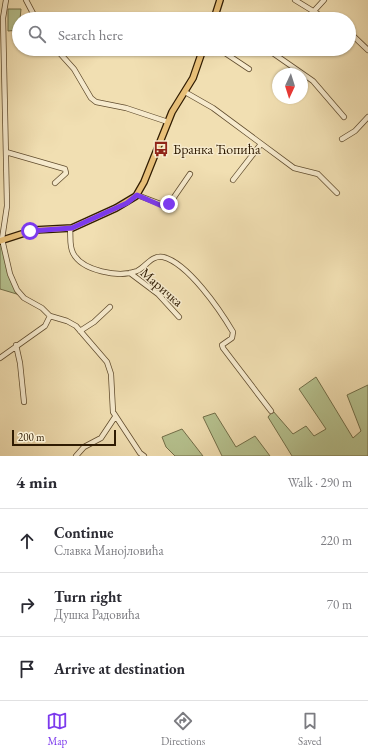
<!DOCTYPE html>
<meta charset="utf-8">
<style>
:root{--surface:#fff;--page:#f2f2f3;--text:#2b2b33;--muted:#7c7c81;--line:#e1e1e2;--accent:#7c3aed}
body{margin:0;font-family:"EB Garamond",serif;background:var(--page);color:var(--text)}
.compass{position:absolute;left:272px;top:68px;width:36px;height:36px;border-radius:50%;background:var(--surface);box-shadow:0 1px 3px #0004;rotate:184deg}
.scale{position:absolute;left:12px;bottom:10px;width:104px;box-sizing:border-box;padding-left:4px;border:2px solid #2f1b02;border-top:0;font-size:11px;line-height:14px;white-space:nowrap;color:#2f1b02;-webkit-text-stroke:3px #f6eacd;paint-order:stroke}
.stop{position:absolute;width:12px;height:12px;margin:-9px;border:3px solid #7c3aed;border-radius:50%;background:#fff}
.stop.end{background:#7c3aed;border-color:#fff;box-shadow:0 1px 4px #0008}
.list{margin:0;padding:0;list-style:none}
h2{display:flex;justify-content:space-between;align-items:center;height:52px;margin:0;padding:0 16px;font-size:17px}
h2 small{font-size:13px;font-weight:400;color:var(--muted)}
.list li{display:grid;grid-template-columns:26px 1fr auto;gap:12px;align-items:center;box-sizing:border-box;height:64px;padding:0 16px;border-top:1px solid var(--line)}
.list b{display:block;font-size:15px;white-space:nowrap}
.list p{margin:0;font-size:13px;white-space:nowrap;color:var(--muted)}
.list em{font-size:13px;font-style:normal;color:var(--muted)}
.icon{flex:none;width:22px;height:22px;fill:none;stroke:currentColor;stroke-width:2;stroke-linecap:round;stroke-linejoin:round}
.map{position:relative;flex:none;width:368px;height:456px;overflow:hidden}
.search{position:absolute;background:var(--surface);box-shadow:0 1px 3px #0004;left:12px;right:12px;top:12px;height:44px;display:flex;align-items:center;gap:10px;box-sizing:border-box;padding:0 14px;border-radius:22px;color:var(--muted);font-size:15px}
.sheet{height:244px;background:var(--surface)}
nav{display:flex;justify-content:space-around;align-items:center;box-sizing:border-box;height:56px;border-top:1px solid var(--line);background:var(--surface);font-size:11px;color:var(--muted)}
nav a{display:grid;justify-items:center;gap:2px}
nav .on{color:var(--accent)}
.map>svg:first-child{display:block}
</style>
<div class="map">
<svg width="368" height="456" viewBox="0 0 368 456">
<rect width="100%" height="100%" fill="#f1dfb2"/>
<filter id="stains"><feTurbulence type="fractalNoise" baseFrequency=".005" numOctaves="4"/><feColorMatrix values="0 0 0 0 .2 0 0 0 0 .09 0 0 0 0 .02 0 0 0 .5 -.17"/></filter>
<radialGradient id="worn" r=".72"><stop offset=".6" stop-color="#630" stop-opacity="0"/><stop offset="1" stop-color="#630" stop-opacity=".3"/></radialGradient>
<!-- green -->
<path fill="#b6c28f" stroke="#726e48" d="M8,9h13l-2,21 -11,1z
M2,243l6,26 12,26 -20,-6v-44z
M316,377l37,61 8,-7 -14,-36 21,-10v71h-76l-24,-39 5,-6 20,23 13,-8 8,10 12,-7 -27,-40z
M215,413l21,34 19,-11 15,20h-48l-19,-39z
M182,429l21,27h-28l-9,-9 -4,-10z"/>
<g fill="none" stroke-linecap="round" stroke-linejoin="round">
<defs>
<path id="minor" d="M6,0l-3,18 4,188 -5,33 8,35 7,16 7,8 18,10 8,8 17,5 9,5 31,36 4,12 2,38 27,41 4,3
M26,0l10,19
M295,0l31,19
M313,12l11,-12
M216,13l8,6
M349,32l19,18
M56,49l18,20 17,29 5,4 30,6 42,14
M219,49l30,20
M267,49l46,32 31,36
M185,92l28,16 81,60 24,6 19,19
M342,139l13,-8 13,-14
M6,152l59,17 1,4 -11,10
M233,180l28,-36
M137,195l29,11 4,-3 20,-29
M70,229c1,8 -1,16 3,24 9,18 46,25 64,18 9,-4 14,-16 26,-14 25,6 57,53 70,75l-1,6 -10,7 1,3 48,63
M130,273l28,21 21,23
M80,331l14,-9 16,-15
M16,345l4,18 4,39
M0,358l45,-32 5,-10
M76,456l8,-9 17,-9 14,-21"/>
<path id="major" d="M214,19l6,-19
M0,241l34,-11 38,-2 44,-20 20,-12 8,-14 28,-70 21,-34 10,-29"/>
</defs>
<!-- minor casing -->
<use href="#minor" stroke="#604c2e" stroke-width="6"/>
<!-- major casing -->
<use href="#major" stroke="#2f1b02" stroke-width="8"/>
<!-- minor -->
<use href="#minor" stroke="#f6eacd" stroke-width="4.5"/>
<!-- major -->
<use href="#major" stroke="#e8c079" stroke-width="5.5"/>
</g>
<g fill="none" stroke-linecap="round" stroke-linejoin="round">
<!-- route -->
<path stroke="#7c3aed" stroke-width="5" d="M30,231l42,-3 55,-25 10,-8 25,11 7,-2"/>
</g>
<!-- icons -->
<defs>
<symbol id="bus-bare" viewBox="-9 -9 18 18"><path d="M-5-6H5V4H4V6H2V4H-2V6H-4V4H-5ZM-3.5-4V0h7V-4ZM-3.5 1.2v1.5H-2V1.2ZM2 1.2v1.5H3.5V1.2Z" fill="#8f2418" stroke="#f6eacd" stroke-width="2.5" paint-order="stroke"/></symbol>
</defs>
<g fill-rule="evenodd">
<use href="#bus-bare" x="150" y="138" width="22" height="22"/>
</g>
<g text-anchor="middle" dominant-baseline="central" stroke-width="3" stroke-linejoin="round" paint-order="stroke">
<!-- poi labels -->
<g font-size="14" fill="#2f1b02" stroke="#f6eacd" text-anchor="start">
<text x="173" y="149">Бранка Ћопића</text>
</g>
<!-- street labels -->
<g font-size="14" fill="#2f1b02" stroke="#f6eacd">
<text transform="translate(162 287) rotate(41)">Маричка</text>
</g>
</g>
<rect width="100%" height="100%" filter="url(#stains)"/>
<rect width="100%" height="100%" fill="url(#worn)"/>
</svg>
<svg class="compass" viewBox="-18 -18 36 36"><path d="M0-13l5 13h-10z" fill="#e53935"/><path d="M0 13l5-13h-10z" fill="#7c7c81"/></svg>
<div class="scale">200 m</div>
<div class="stop" style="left:30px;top:231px"></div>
<div class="stop end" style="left:169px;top:204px"></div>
<div class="search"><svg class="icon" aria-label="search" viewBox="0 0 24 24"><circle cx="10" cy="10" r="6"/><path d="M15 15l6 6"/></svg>Search here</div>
</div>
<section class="sheet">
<h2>4 min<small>Walk · 290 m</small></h2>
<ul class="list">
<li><svg class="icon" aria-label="ahead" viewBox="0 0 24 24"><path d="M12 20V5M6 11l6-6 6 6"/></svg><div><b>Continue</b><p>Славка Манојловића</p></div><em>220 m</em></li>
<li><svg class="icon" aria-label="right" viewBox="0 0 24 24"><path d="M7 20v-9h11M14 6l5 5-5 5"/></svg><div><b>Turn right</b><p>Душка Радовића</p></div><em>70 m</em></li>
<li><svg class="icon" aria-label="arrive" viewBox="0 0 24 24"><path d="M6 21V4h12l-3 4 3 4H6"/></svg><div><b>Arrive at destination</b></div></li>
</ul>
</section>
<nav>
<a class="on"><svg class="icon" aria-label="map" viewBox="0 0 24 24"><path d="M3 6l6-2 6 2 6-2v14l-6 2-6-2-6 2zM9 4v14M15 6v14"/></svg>Map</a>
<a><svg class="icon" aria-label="directions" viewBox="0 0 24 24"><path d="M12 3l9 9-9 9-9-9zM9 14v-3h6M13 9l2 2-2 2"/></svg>Directions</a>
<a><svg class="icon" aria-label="saved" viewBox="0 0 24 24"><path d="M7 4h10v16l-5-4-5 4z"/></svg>Saved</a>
</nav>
